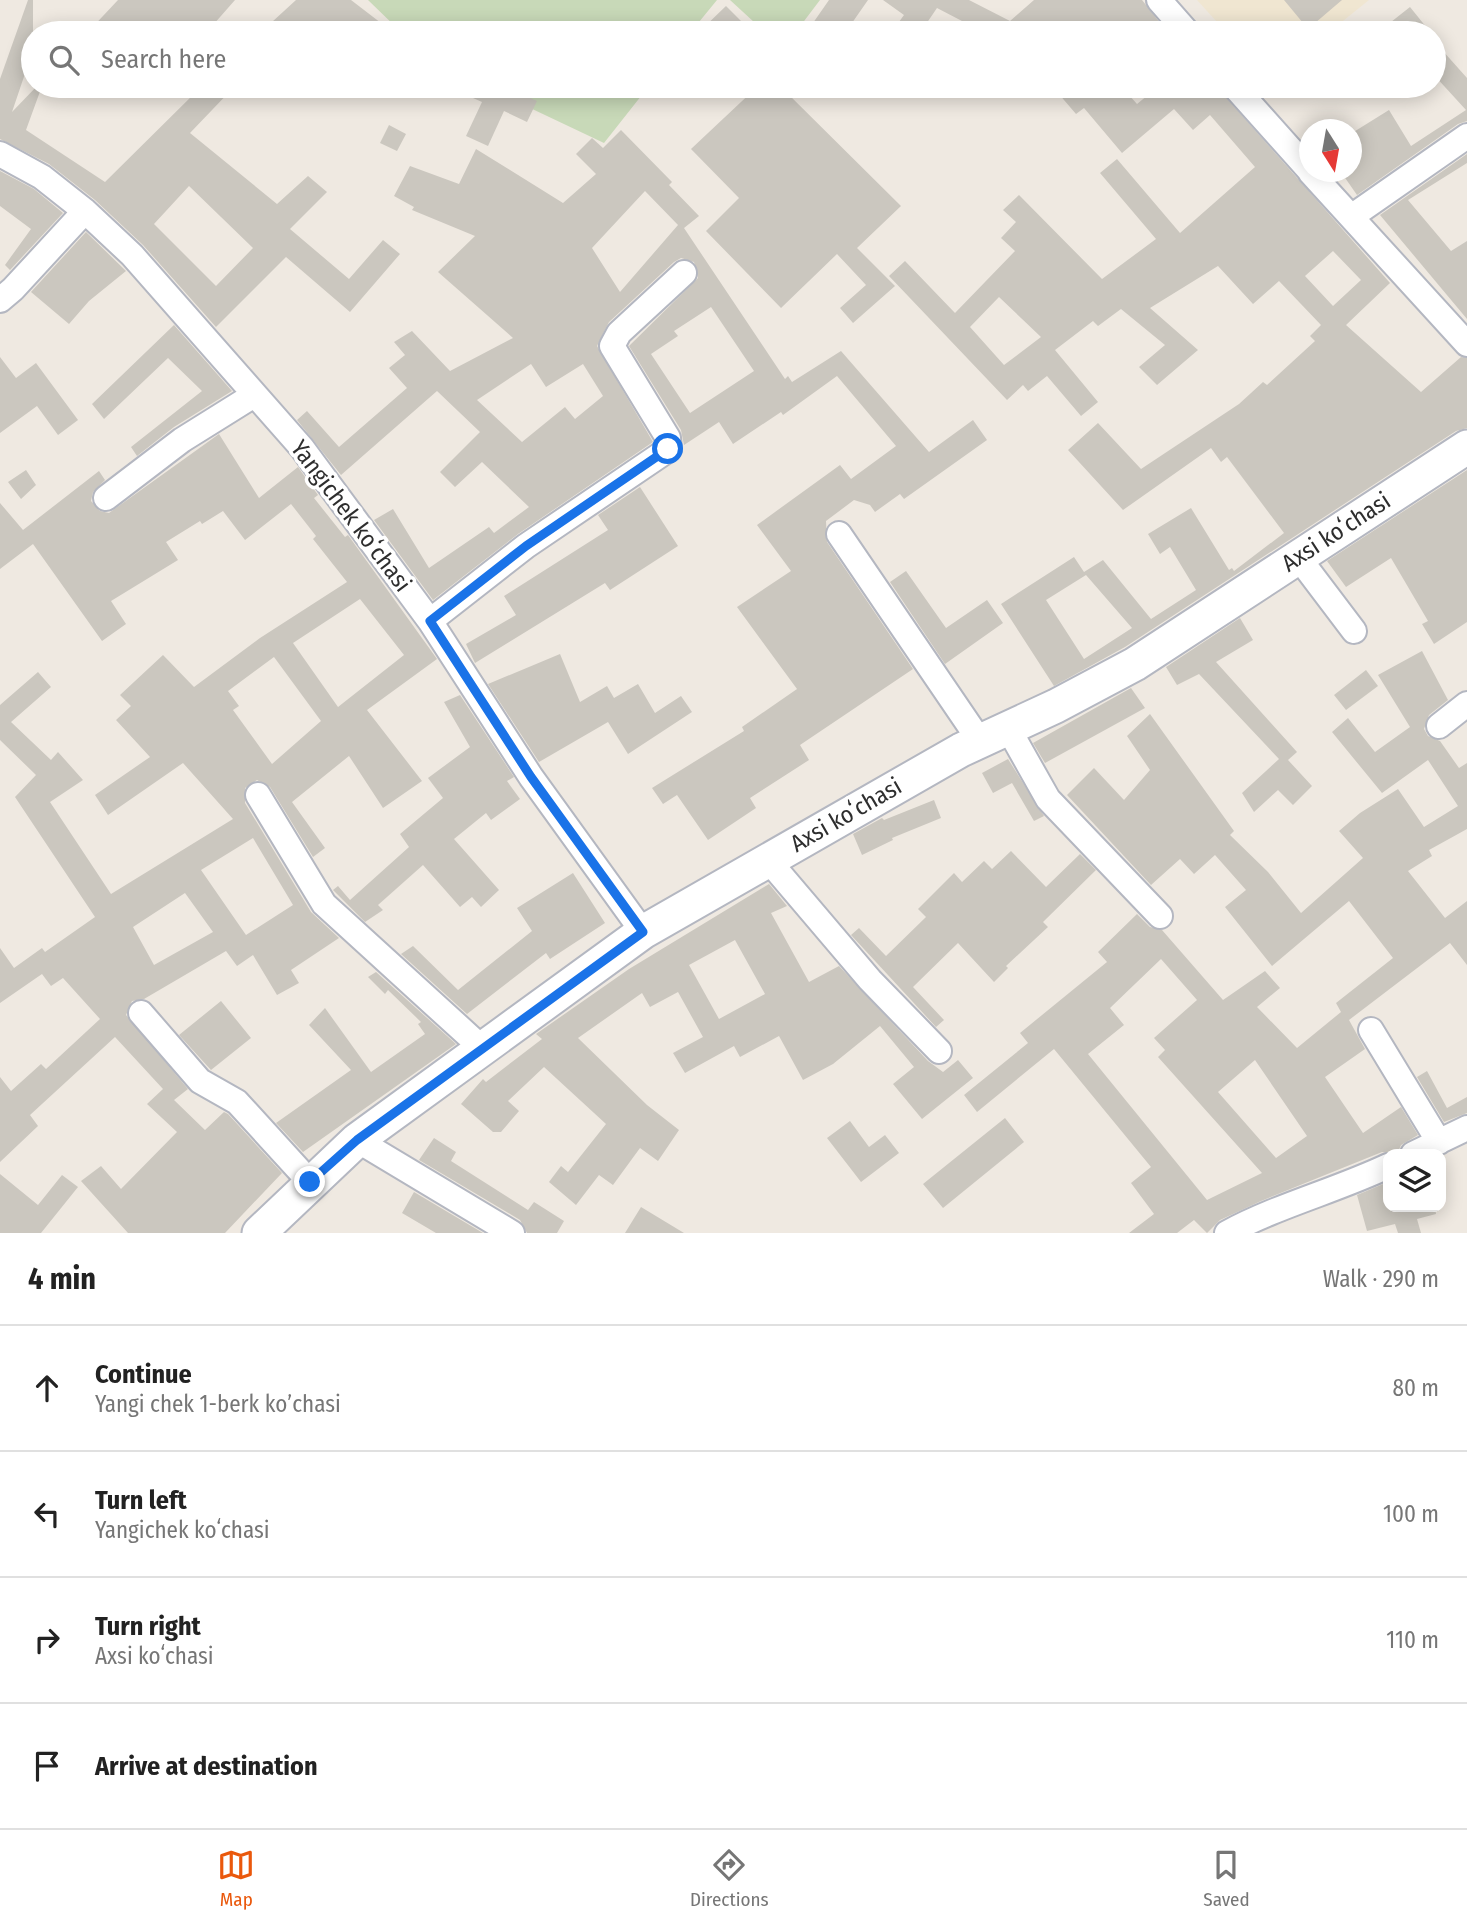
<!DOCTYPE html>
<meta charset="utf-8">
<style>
:root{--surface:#fff;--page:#f2f2f2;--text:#222;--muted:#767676;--line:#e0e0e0;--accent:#ea580c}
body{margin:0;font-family:"Fira Sans Condensed",sans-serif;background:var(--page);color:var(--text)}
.controls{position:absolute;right:21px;bottom:21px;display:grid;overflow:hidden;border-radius:14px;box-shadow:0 4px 18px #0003}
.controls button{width:63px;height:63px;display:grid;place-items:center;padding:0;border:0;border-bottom:2px solid var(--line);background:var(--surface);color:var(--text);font:35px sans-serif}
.compass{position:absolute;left:1299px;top:119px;width:63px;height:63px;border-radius:50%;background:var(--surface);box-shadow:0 4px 18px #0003;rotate:169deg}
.stop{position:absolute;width:21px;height:21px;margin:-16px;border:5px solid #1a73e8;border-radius:50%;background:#fff}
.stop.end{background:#1a73e8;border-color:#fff;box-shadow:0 2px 7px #0008}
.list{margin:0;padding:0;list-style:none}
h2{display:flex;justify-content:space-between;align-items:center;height:91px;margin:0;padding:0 28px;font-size:30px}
h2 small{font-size:23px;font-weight:400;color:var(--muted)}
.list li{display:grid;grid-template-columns:46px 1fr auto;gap:21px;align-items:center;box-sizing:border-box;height:126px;padding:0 28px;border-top:2px solid var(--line)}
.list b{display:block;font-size:26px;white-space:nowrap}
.list p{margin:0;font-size:23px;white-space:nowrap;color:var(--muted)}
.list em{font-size:23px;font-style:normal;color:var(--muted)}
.icon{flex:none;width:38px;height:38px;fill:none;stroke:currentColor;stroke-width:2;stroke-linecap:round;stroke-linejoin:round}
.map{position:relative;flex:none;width:1467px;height:1233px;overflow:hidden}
.search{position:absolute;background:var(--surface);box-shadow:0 4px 18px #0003;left:21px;right:21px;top:21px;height:77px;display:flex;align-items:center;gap:18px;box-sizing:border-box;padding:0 24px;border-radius:38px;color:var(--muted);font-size:26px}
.sheet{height:595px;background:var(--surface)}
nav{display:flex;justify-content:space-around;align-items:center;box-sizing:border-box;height:98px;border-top:2px solid var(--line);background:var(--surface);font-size:19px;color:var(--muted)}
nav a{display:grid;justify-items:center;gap:4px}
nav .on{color:var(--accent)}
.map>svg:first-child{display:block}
</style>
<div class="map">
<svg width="1467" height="1233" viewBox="0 0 1467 1233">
<rect width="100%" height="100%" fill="#efe9e1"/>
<!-- education -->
<path fill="#f0e6d1" d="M1197,0h172l-41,33h-101z"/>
<!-- cemetery -->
<path fill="#c8d9b8" d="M368,0h349l-27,33h-288z
M730,0h90l-25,33h-29z
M484,86h165l-45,57z"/>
<!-- building -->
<path fill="#cbc7bf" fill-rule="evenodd" d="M28,0h5v50l-21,62 25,-26h5l-16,44 79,52 97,-96h33l-45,47 87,71 31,-28 19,16 -37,37 59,50 34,-39 17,14 -50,58 -64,-55 -70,70 -73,-82 -48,-45 -46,-36 -49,-25v-60zM189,186l64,62 -37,38 -62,-62z
M118,0h117l-29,33h-119z
M296,0h55l43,33h-134z
M829,0h39l-23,33h-39z
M883,0h86l41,21 24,-21h108l26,33h-183l-48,-25 -17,25h-29l13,-18z
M1284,0h58l-34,29z
M726,6l27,27h-55z
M1410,7l21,26h-31l-9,-11z
M1434,41l33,37v43l-9,3 -101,71 -16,-23h11v-39l37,-23 22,36 55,-36 -32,-35z
M446,86h58l33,15 -10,21 -23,-11 -16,35 -22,-10 16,-34z
M758,86h22l121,120 -44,42 38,38 -42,37 -13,-15 26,-23 -29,-31 -56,54 -75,-77 33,-33 -48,-49z
M1052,86h69l16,18 22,-18h57l174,197 -44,42 75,67 40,-35 6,1v70l-11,3 -331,216 -71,39 -53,-82 73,-47 10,15 19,-12 48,59 45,-29 -26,-43 -10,7 -12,-20 43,-26 38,62 3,-2 2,3 50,-38 -57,-76 -6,5 -10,-14 -88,62 -55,-60 30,-27 43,46 98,-65 24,-22 4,3 48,-44 -5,-5 11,-11 -42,-44 -26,23 -35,-38 -68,42 48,42 -41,35 -18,-18 26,-22 -44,-36 -23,17 -5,-5 -38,29 43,52 -17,14 -34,-40 -19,15 -5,-6 -16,15 -118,-124 16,-15 50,52 60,-62 -14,-13 15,-16 -13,-12 16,-15 83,84 54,-40 -56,-66 17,-14 63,74 75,-66 -45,-52 -17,15 -19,-21 -52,44 -38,-45 -8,6zM1333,251l28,29 -28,26 -28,-30zM999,297l42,40 -37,28 -34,-38zM1086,575l46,53 -48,31 -38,-59z
M389,125l17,9 -9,17 -17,-8z
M621,130l51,52 -3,3 30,31 -15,12 101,151 3,-3 4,6 49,-31 88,101 44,-32 14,20 -83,59 -4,-5 -25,18 -5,-7 -16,-5 -28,21 1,21 86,127 -113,76 9,15 -59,38 6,10 -48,32 -31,-45 -14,9 -11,-16 92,-57 -2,-4 55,-38 -60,-82 54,-36 -34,-46 83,-60 11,14 45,-33 -59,-70 -54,39 -2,-3 -48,32 -14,-22 -35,23 -3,-15 -52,-84 69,-68 -4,-16 -13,-4 -7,4 -65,60 -12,24 56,96 -135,92 -85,66 -59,-80 19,-11 36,59 60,-41 5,6 35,-26 -47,-45 -27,25 -15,-15 40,-40 -43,-41 -96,84 -44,-55 10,-9 32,36 68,-59 -18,-20 16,-13 -11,-13 18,-11 38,40 63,-33 -75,-66 37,-36 -63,-26 2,-3 -20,-11 16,-30 49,18 17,-35 87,54 33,-29 -20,-20 16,-16 11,10zM645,191l33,34 -58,67 -28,-44zM711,307l43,64 -64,42 -39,-59 27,-18 -4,-5zM531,364l15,23 37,-23 20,32 -28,23 -10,-12 -43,35 -45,-42z
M1467,154v9l-59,37 43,51 16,-10v78l-87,-104z
M0,171l34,18 29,24 -53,57 -5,-5 26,-36 -31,-23z
M86,232l40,39 -37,30 -20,23 -38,-32z
M174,325l58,66 -58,36 -37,29 -6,-9 71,-56 -34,-33 -64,61 -12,-15z
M0,357l16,21 20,-15 42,57 -20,15 -21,-29 -37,27z
M219,434l40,64 39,-31 20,28 -4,3 31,39 3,-2 89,124 -70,51 55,71 -39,27 -34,-52 -57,46 33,46 -12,9 -43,-70 -13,-7 -12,8v15l66,109 28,26 -48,32 8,13 -22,12 -24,-40 -16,11 -11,-15 -82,48 -12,2 -6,14 62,74 -14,11 31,30 19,-18 4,2 54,59 -57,60h-97l-47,-52 20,-15 20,23 56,-57 -30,-28 16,-15 -48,-52 -85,78 8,11 -38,36v-85l11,14 30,-27 5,5 54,-50 -37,-41 -12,8 -9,-12 -42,29v-55l14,20 28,-20 3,4 50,-35 -80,-120 21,-22 -36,-35v-35l38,-33 13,15 -40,35 40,38 7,-8 25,28 -33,22 61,92 122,-75 -50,-56 -75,52 -13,-20 55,-38 -34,-37 15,-14 -11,-11 43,-40 31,32 66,-49 87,-56 -34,-43 3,-3 -25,-32 -46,36 -22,-29 -21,13 -2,-3 -34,21 12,18 -67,41 15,23 -24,17 -69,-97 -33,25v-66l23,27 76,-59 6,9 -12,12 -2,9 9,10 9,2zM360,599l44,56 -66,52 -45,-64zM274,657l47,64 -49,43 -39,-54 6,-4 -11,-15zM253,838l40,67 -47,30 -45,-65zM185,893l28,39 -59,33 -21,-38z
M26,470l10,15 -15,14 -13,-17z
M1467,470v152l-33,22 -12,-20 6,-3 -37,-63 -45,29 -19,-26z
M640,487l38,59 -68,44 -5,-7 -130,80 -9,-19 50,-29 -12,-19 104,-66 -10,-15z
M906,571l40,57 41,-28 16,23 -58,41 -55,-82z
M1240,618l13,22 -37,22 81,90 -9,8 24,26 -19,19 -15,-15 -24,22 -12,-19 37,-34 -80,-85 -22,11 -11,-18z
M1422,651l26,49 -19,15 -5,14 4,7 12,5 19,27 8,-5v66l-38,21 3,6 -24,15 37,47 22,-17v64l-17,-22 -101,77 16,29 -40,28 38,56 38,-26 17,28 -17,10 -4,9 -15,-2 -121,49 -41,19 -13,13 -13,-13 -17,13h-48l25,-19 -23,-31 20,-16 -97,-118 -77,63 -13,-17 64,-52 -8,-10 87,-71 -9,-10 39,-38 13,13 12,3 61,70 42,-29 15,17 -23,19 40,41 44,-36 -5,-9 57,-45 -44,-57 -77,65 -47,-59 21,-17 -31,-35 -21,19 -14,-15 -29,26 -84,-90 27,-27 30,32 26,-30 -23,-34 23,-22 84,117 -4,4 38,37 33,41 62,-55 -24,-27 21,-18 38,-24 26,38 34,-21 -30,-46 -46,33 -50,-61 16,-14 27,34 35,-25 -32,-52zM1161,959l36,41 -43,38 11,12 -7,7 104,116 -55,27 -119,-146 36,-29 -14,-17zM1255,1060l52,76 -31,22 -58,-66z
M560,654l20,48 27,-16 7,12 24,-14 17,29 26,-17 11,16 -64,42 -20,-32 -69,40 -51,-78z
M1366,670l12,16 -32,24 -12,-15z
M1131,688l14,20 -100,55 -12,-20z
M460,695l54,82 -7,4 13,18 -29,21 -5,-7 -32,26 45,51 -18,17 -9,-10 -12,10 -37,-42 -45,40 5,5 -18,12 -32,-32 5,-4 12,14 59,-53 -9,-13 43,-36 -15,-20 42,-31 -26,-45z
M1008,759l36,57 -10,5 -22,-38 -19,10 -11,-20z
M934,800l7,18 -49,20 1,2 -31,15 -9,-21 29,-16 2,2z
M1011,851l35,36 34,-33 16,16 -53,52 5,5 -42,39 2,2 -14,14 -36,-39 -45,44 31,33 -8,7 -85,-92 8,-7 27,28 40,-39 -8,-8 36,-36 8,9 22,-21 8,8z
M573,873l32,50 -55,36 -4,-6 -79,61 -66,-60 12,-8 45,44 74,-59 -15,-23z
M769,884l18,22 -16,7 38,69 30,-16 89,95 15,11 15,-12 15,18 -51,41 -29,-35 21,-17 -34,-41 -47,38 -30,16 -24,-44 -39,21 -6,-11 -49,27 -12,-20 30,-16 -25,-45 -28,15 -8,-14 -64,45 69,67 32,25 -21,31 -18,-13 -27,37 -14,-10 -23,30 -27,-23 12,-16 7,6 38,-48 -62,-57 -36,34 11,10 -18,21h-8l-32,-28 22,-25 3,3 56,-43 -6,-5 93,-65zM735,940l30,54 -46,25 -30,-54z
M376,972l80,72 -153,108 -27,-29 75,-53 -42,-45 16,-17 46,64 54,-38 -7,-10 3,-2 -33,-32 -3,4 -17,-17z
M221,1001l30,37 -40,32 -32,-35z
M1427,1071l20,37 20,-11v16l-23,9 -27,-45z
M1005,1118l19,24 -81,66 -20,-24z
M850,1121l19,26 16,-12 14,18 -38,29 -34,-44z
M434,1138l22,14 -5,9 77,49 6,-8 30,19 -7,12h-30l-7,-13 -101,-60z
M0,1174l38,31 24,-30 16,12 -37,46h-41z
M1388,1182v25h47l1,7 -19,5 4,14h-23l-3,-9 -28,7 -10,-36z
M414,1192l69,41h-47l-34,-20z
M641,1207l43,26h-59z"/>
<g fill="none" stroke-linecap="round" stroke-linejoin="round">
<defs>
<path id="street" d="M1159,0l29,33
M1234,86l76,85
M0,154l42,23 43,34 47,44 170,193 128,173 101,156 112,155
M1310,172l157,172
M1351,217l116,-81
M0,300l13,-11 72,-78
M106,498l76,-58 72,-45
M839,534l141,207
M1298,557l56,74
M430,621l96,-75 143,-97 -1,-11 -56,-92 7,-13 65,-60
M1439,726l28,-22
M1008,728l40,71 112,117
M258,795l66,109 158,144
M768,860l102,120 69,71
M141,1013l59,68 37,21 73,80
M1371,1030l68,112
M357,1140l155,93
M1413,1154l54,-26
M1227,1233c52,-28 108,-42 161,-67"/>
<path id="secondary" d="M259,1233l98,-93 286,-208 318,-182 95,-44 79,-42 332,-217"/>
</defs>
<!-- street casing -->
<use href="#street" stroke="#b4b7c1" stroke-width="28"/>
<!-- secondary casing -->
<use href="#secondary" stroke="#b4b7c1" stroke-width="37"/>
<!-- street -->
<use href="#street" stroke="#fff" stroke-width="24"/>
<!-- secondary -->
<use href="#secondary" stroke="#fff" stroke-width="33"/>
</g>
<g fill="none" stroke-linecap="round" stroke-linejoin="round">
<!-- route -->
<path stroke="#1a73e8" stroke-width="9" d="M310,1182l47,-42 286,-208 -112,-155 -101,-156 96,-75 142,-97"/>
</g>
<g text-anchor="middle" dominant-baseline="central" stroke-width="7" stroke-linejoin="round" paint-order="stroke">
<!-- street labels -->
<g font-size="24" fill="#2e2e2e" stroke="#fff">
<text transform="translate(351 516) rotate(53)">Yangichek koʻchasi</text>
<text transform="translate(1336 532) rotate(-33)">Axsi koʻchasi</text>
<text transform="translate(846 815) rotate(-30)">Axsi koʻchasi</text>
</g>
</g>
</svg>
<div class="controls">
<button><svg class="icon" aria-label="layers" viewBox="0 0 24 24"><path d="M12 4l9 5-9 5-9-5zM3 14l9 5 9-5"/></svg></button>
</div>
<svg class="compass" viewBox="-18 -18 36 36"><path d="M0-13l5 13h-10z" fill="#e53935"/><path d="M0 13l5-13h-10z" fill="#767676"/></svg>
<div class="stop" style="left:668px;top:449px"></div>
<div class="stop end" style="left:310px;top:1182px"></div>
<div class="search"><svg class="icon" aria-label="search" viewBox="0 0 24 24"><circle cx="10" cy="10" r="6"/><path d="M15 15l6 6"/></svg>Search here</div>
</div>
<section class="sheet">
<h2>4 min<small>Walk · 290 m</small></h2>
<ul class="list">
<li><svg class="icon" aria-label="ahead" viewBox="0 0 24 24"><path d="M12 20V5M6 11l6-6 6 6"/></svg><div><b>Continue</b><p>Yangi chek 1-berk koʼchasi</p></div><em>80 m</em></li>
<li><svg class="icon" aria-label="left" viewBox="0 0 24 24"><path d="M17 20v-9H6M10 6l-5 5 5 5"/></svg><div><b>Turn left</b><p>Yangichek koʻchasi</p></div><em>100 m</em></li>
<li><svg class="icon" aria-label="right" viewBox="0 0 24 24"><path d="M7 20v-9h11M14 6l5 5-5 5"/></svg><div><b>Turn right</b><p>Axsi koʻchasi</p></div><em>110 m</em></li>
<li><svg class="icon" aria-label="arrive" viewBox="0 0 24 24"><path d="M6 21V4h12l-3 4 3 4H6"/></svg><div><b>Arrive at destination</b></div></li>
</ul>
</section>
<nav>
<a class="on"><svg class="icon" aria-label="map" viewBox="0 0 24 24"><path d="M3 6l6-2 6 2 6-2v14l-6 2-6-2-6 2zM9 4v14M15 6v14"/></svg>Map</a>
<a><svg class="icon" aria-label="directions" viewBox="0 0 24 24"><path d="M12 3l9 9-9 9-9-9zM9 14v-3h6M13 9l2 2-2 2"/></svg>Directions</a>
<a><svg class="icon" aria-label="saved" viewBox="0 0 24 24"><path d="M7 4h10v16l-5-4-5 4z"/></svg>Saved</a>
</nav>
